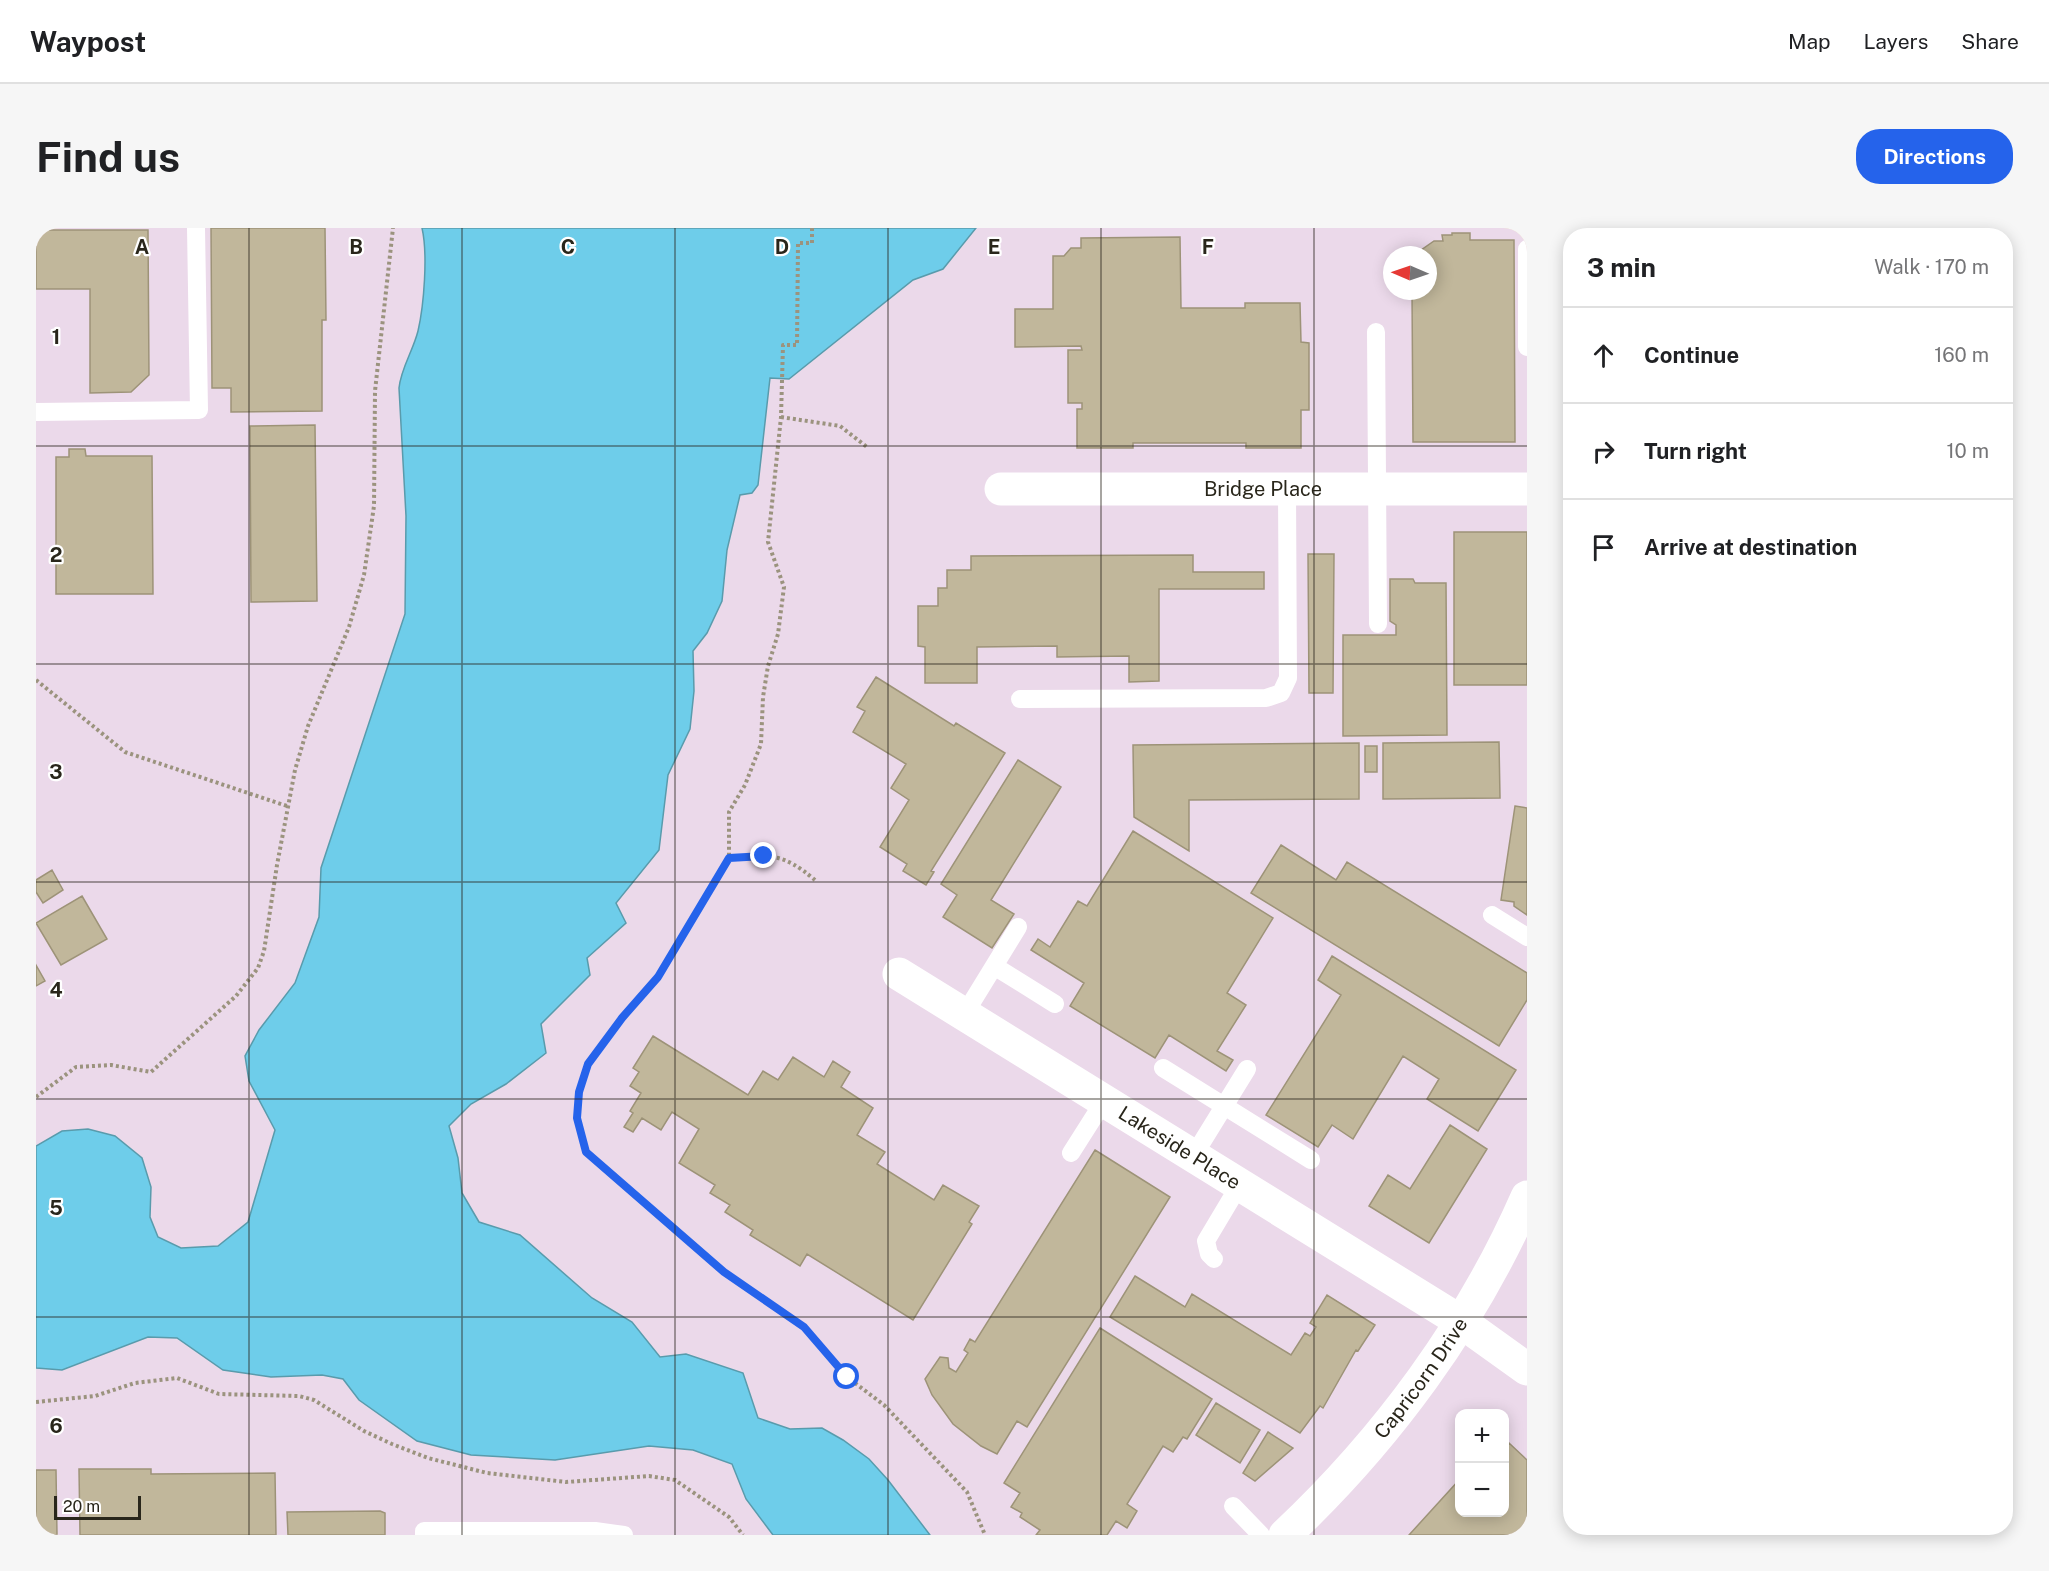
<!DOCTYPE html>
<meta charset="utf-8">
<style>
:root{--surface:#fff;--page:#f6f6f6;--text:#202124;--muted:#757577;--line:#e0e0e0;--accent:#2563eb}
body{margin:0;font-family:"Public Sans",sans-serif;background:var(--page);color:var(--text)}
.controls{position:absolute;right:18px;bottom:18px;display:grid;overflow:hidden;border-radius:12px;box-shadow:0 3px 15px #0003}
.controls button{width:54px;height:54px;display:grid;place-items:center;padding:0;border:0;border-bottom:2px solid var(--line);background:var(--surface);color:var(--text);font:30px sans-serif}
.compass{position:absolute;left:1347px;top:18px;width:54px;height:54px;border-radius:50%;background:var(--surface);box-shadow:0 3px 15px #0003;rotate:272deg}
.scale{position:absolute;left:18px;bottom:15px;width:87px;box-sizing:border-box;padding-left:6px;border:3px solid #29261b;border-top:0;font-size:16px;line-height:21px;white-space:nowrap;color:#29261b;-webkit-text-stroke:4px #fff;paint-order:stroke}
.stop{position:absolute;width:18px;height:18px;margin:-14px;border:4px solid #2563eb;border-radius:50%;background:#fff}
.stop.end{background:#2563eb;border-color:#fff;box-shadow:0 2px 6px #0008}
.list{margin:0;padding:0;list-style:none}
h2{display:flex;justify-content:space-between;align-items:center;height:78px;margin:0;padding:0 24px;font-size:26px}
h2 small{font-size:20px;font-weight:400;color:var(--muted)}
.list li{display:grid;grid-template-columns:39px 1fr auto;gap:18px;align-items:center;box-sizing:border-box;height:96px;padding:0 24px;border-top:2px solid var(--line)}
.list b{display:block;font-size:22px;white-space:nowrap}
.list em{font-size:20px;font-style:normal;color:var(--muted)}
.icon{flex:none;width:33px;height:33px;fill:none;stroke:currentColor;stroke-width:2;stroke-linecap:round;stroke-linejoin:round}
.map{position:relative;flex:none;width:1491px;height:1307px;overflow:hidden;border-radius:24px}
header{display:flex;align-items:center;gap:36px;box-sizing:border-box;height:84px;padding:0 30px;background:var(--surface);border-bottom:2px solid var(--line)}
header strong{font-size:28px}
nav{display:flex;gap:33px;margin-inline-start:auto;font-size:21px}
.intro{display:flex;align-items:center;justify-content:space-between;box-sizing:border-box;height:144px;padding:0 36px}
h1{margin:0;font-size:42px}
.button{padding:15px 27px;border-radius:24px;background:var(--accent);color:#fff;font-size:21px;font-weight:700}
main{display:flex;gap:36px;padding:0 36px}
aside{flex:1;background:var(--surface);border-radius:24px;box-shadow:0 3px 15px #0003}
.map>svg:first-child{display:block}
</style>
<header>
<strong>Waypost</strong>
<nav><a>Map</a><a>Layers</a><a>Share</a></nav>
</header>
<div class="intro"><h1>Find us</h1><a class="button">Directions</a></div>
<main>
<div class="map">
<svg width="1491" height="1307" viewBox="0 0 1491 1307">
<rect width="100%" height="100%" fill="#f4e9cc"/>
<!-- industrial -->
<path fill="#ebd9ea" fill-rule="evenodd" d="M0,0h1491v1307h-1491zM1356,27h36v36h-36zM1424,1186h44v98h-44z"/>
<!-- water -->
<path fill="#6ecdea" stroke="#599bac" stroke-width="1.5" d="M386,0h554l-33,41 -30,11 -124,99 -19,-1 -12,107 -6,8 -12,2 -13,55 -5,51 -15,32 -14,18 1,40 -4,38 -22,46 -9,75 -43,53 10,20 -39,35 3,17 -49,49 5,29 -40,31 -35,20 -22,22 9,32 4,35 17,29 41,13 72,63 40,24 28,35 26,-3 57,19 15,45 32,11 32,-1 21,12 26,19 19,21 42,55h-157l-27,-36 -14,-35 -39,-14 -44,-4 -94,14 -84,-5 -54,-14 -58,-41 -16,-21 -21,-4 -51,2 -48,-7 -46,-32 -29,-1 -86,33 -26,-2v-222l26,-15 26,-2 27,7 27,22 9,29 -1,30 8,20 23,11 37,-2 30,-24 27,-92 -26,-49 -4,-25 14,-26 36,-47 24,-66 2,-49 84,-254 1,-98 -7,-128c2,-20 14,-37 19,-57 6,-26 10,-77 4,-103z"/>
<!-- building -->
<path fill="#c1b79b" stroke="#9d9378" stroke-width="1.5" d="M175,0h114l1,92h-4v91l-91,1v-24h-19z
M0,2h112l1,145 -18,17 -41,1v-104h-54z
M1416,5h18v7h44l1,202h-102l-1,-151h16v-36h-14l20,-14h9l-1,-6h10z
M1144,9l1,71h64v-5h55l1,39 8,1v67h-8v38h-55v-5h-113v5h-56v-39h5v-6h-14v-53h14l-1,-4 -66,1v-38h38v-53h11l7,-8h10v-10z
M279,197l2,176 -66,1 -1,-176z
M33,221h16l1,7h66l1,138h-97v-137h13z
M1418,304h73v153h-73z
M1272,326h26l-1,139h-24z
M1157,327v17h71v17h-105v92l-30,1v-26l-72,1v-11l-80,1v36h-52v-36l-7,-1v-40h20v-18h9v-18h24v-14z
M1354,351h23l2,4h31l1,152 -104,1v-101h53v-10l-6,-4z
M840,449l78,49 2,-3 49,30 -74,118 3,1 -8,13 -23,-14 4,-7 -27,-17 29,-47 -18,-12 15,-24 -53,-32 12,-21 -8,-4z
M1463,514l1,56 -117,1v-56z
M1323,515v56l-170,1v51l-55,-34 -1,-72z
M1329,518h12v26h-12z
M982,532l43,27 -70,113 23,14 -22,34 -49,-31 14,-22 -16,-11z
M1479,578l12,2v107l-13,-9v-4l-13,-2z
M1097,603l140,87 -46,75 19,12 -29,46 16,9 -7,11 -57,-36 -14,23 -85,-52 14,-23 -53,-33 7,-11 12,8 28,-46 9,5z
M1245,617l55,35 11,-18 180,111v27l-28,46 -248,-153z
M16,642l11,20 -20,13 -7,-11v-12z
M46,668l25,43 -46,26 -25,-42z
M1296,728l184,114 -38,61 -51,-32 12,-20 -36,-23 -50,83 -21,-14 -14,22 -52,-32 75,-120 -23,-15z
M0,737l9,16 -9,5z
M617,808l95,59 15,-24 15,9 15,-23 31,20 9,-16 17,11 -9,15 32,21 -16,27 28,17 -8,12 57,36 9,-15 36,21 -10,16 3,2 -59,96 -106,-66 -7,12 -50,-31 3,-5 -28,-18 5,-7 -20,-12 5,-8 -36,-22 20,-34 -27,-17 -11,18 -19,-12 -9,14 -9,-5 9,-14 -3,-2 11,-18 -11,-7 9,-14 -6,-4z
M1414,897l37,24 -58,94 -60,-37 19,-31 22,14z
M1059,922l75,47 -143,230 -10,-6 -20,33 -16,-8 -28,-22 -21,-29 -7,-16 15,-22 8,1 1,10 7,4 12,-19 -4,-3 6,-11 5,3z
M1099,1048l50,31 7,-13 99,61 14,-22 5,3 6,-9 -6,-4 17,-28 48,30 -17,26 -2,-1 -33,58 -3,-2 -20,27 -190,-116z
M1064,1100l112,71 -25,40 -4,-2 -10,15 -10,-6 -36,58 10,7 -10,17 -11,-7 -9,14h-71l4,-5 -20,-13 2,-4 -11,-6 9,-14 -16,-10z
M1180,1175l44,27 -20,33 -44,-28z
M1232,1204l25,16 -38,33 -12,-8z
M1473,1215l18,17v75h-118l51,-56v33h44v-64z
M43,1241h72v5l124,-1 1,62h-196z
M0,1242h20l1,65h-21z
M344,1283l5,2v22h-97l-1,-23z"/>
<g fill="none" stroke-linecap="round" stroke-linejoin="round">
<!-- path -->
<path stroke="#9b937e" stroke-width="4" stroke-dasharray="3 3" stroke-linecap="butt" d="M776,0v15h-14l-1,102h-14l-2,72 -13,125 16,45 -6,47 -10,32 -5,31 -2,47 -16,41 -16,27v46l-71,119 -36,41 -34,46 -9,28 -2,26 9,34 138,120 80,55 43,50 37,28 83,87 18,43
M745,189l59,9 27,21
M0,452l89,72 162,54
M693,630c41,-3 53,-6 86,22
M0,869l40,-30 35,-2 40,7 85,-76 22,-28 6,-17 13,-86 18,-95 13,-44 41,-99 15,-52 10,-69 1,-115 18,-163
M0,1174l59,-6 40,-13 42,-5 42,16 80,2 15,4 50,31 28,13 36,14 59,15 79,9 83,-6 26,4 54,37 14,18"/>
<!-- lane -->
<path stroke="#fff" stroke-width="18" d="M1491,21v98
M1340,104l2,292
M0,184l163,-2 -3,-182
M984,471l246,-1 15,-5 7,-15 -1,-188
M1456,687l35,22
M958,738l61,38
M928,787l54,-88
M1127,840l148,92
M1035,925l33,-52
M1158,927l53,-86
M1178,1031l-5,-5 -3,-13 34,-57
M1197,1278l28,29
M388,1307v-4h171l29,4"/>
<!-- street -->
<g stroke="#fff" stroke-width="33">
<path id="s1" d="M965,261h526"/>
<path id="s2" d="M863,746l561,347 67,48"/>
<path id="s3" d="M1249,1307c101,-95 186,-210 242,-338"/>
</g>
</g>
<g fill="none" stroke-linecap="round" stroke-linejoin="round">
<!-- route -->
<path stroke="#2563eb" stroke-width="8" d="M728,628l-35,2 -71,119 -36,41 -34,46 -9,28 -2,26 9,34 138,120 80,55 43,50"/>
</g>
<!-- grid -->
<path fill="none" stroke="#29261b" stroke-width="1.5" stroke-opacity="0.55" d="M213,0v1307M426,0v1307M639,0v1307M852,0v1307M1065,0v1307M1278,0v1307M0,218h1491M0,436h1491M0,654h1491M0,871h1491M0,1089h1491"/>
<g text-anchor="middle" dominant-baseline="central" stroke-width="4.5" stroke-linejoin="round" paint-order="stroke">
<!-- street labels -->
<g font-size="20" fill="#29261b" stroke="#fff">
<text stroke="none"><textPath href="#s1" startOffset="262">Bridge Place</textPath></text>
<text stroke="none"><textPath href="#s2" startOffset="330">Lakeside Place</textPath></text>
<text stroke="none"><textPath href="#s3" startOffset="208">Capricorn Drive</textPath></text>
</g>
</g>
<g font-size="20" text-anchor="middle" font-weight="bold" fill="#29261b" stroke="#fff" stroke-width="4.5" stroke-linejoin="round" paint-order="stroke">
<text x="106" y="26">A</text>
<text x="320" y="26">B</text>
<text x="532" y="26">C</text>
<text x="746" y="26">D</text>
<text x="958" y="26">E</text>
<text x="1172" y="26">F</text>
<text x="20" y="116">1</text>
<text x="20" y="334">2</text>
<text x="20" y="551">3</text>
<text x="20" y="769">4</text>
<text x="20" y="987">5</text>
<text x="20" y="1205">6</text>
</g>
</svg>
<div class="controls">
<button>+</button>
<button>−</button>
</div>
<svg class="compass" viewBox="-18 -18 36 36"><path d="M0-13l5 13h-10z" fill="#e53935"/><path d="M0 13l5-13h-10z" fill="#757577"/></svg>
<div class="scale">20 m</div>
<div class="stop" style="left:811px;top:1149px"></div>
<div class="stop end" style="left:728px;top:628px"></div>
</div>
<aside>
<h2>3 min<small>Walk · 170 m</small></h2>
<ul class="list">
<li><svg class="icon" aria-label="ahead" viewBox="0 0 24 24"><path d="M12 20V5M6 11l6-6 6 6"/></svg><div><b>Continue</b></div><em>160 m</em></li>
<li><svg class="icon" aria-label="right" viewBox="0 0 24 24"><path d="M7 20v-9h11M14 6l5 5-5 5"/></svg><div><b>Turn right</b></div><em>10 m</em></li>
<li><svg class="icon" aria-label="arrive" viewBox="0 0 24 24"><path d="M6 21V4h12l-3 4 3 4H6"/></svg><div><b>Arrive at destination</b></div></li>
</ul>
</aside>
</main>
